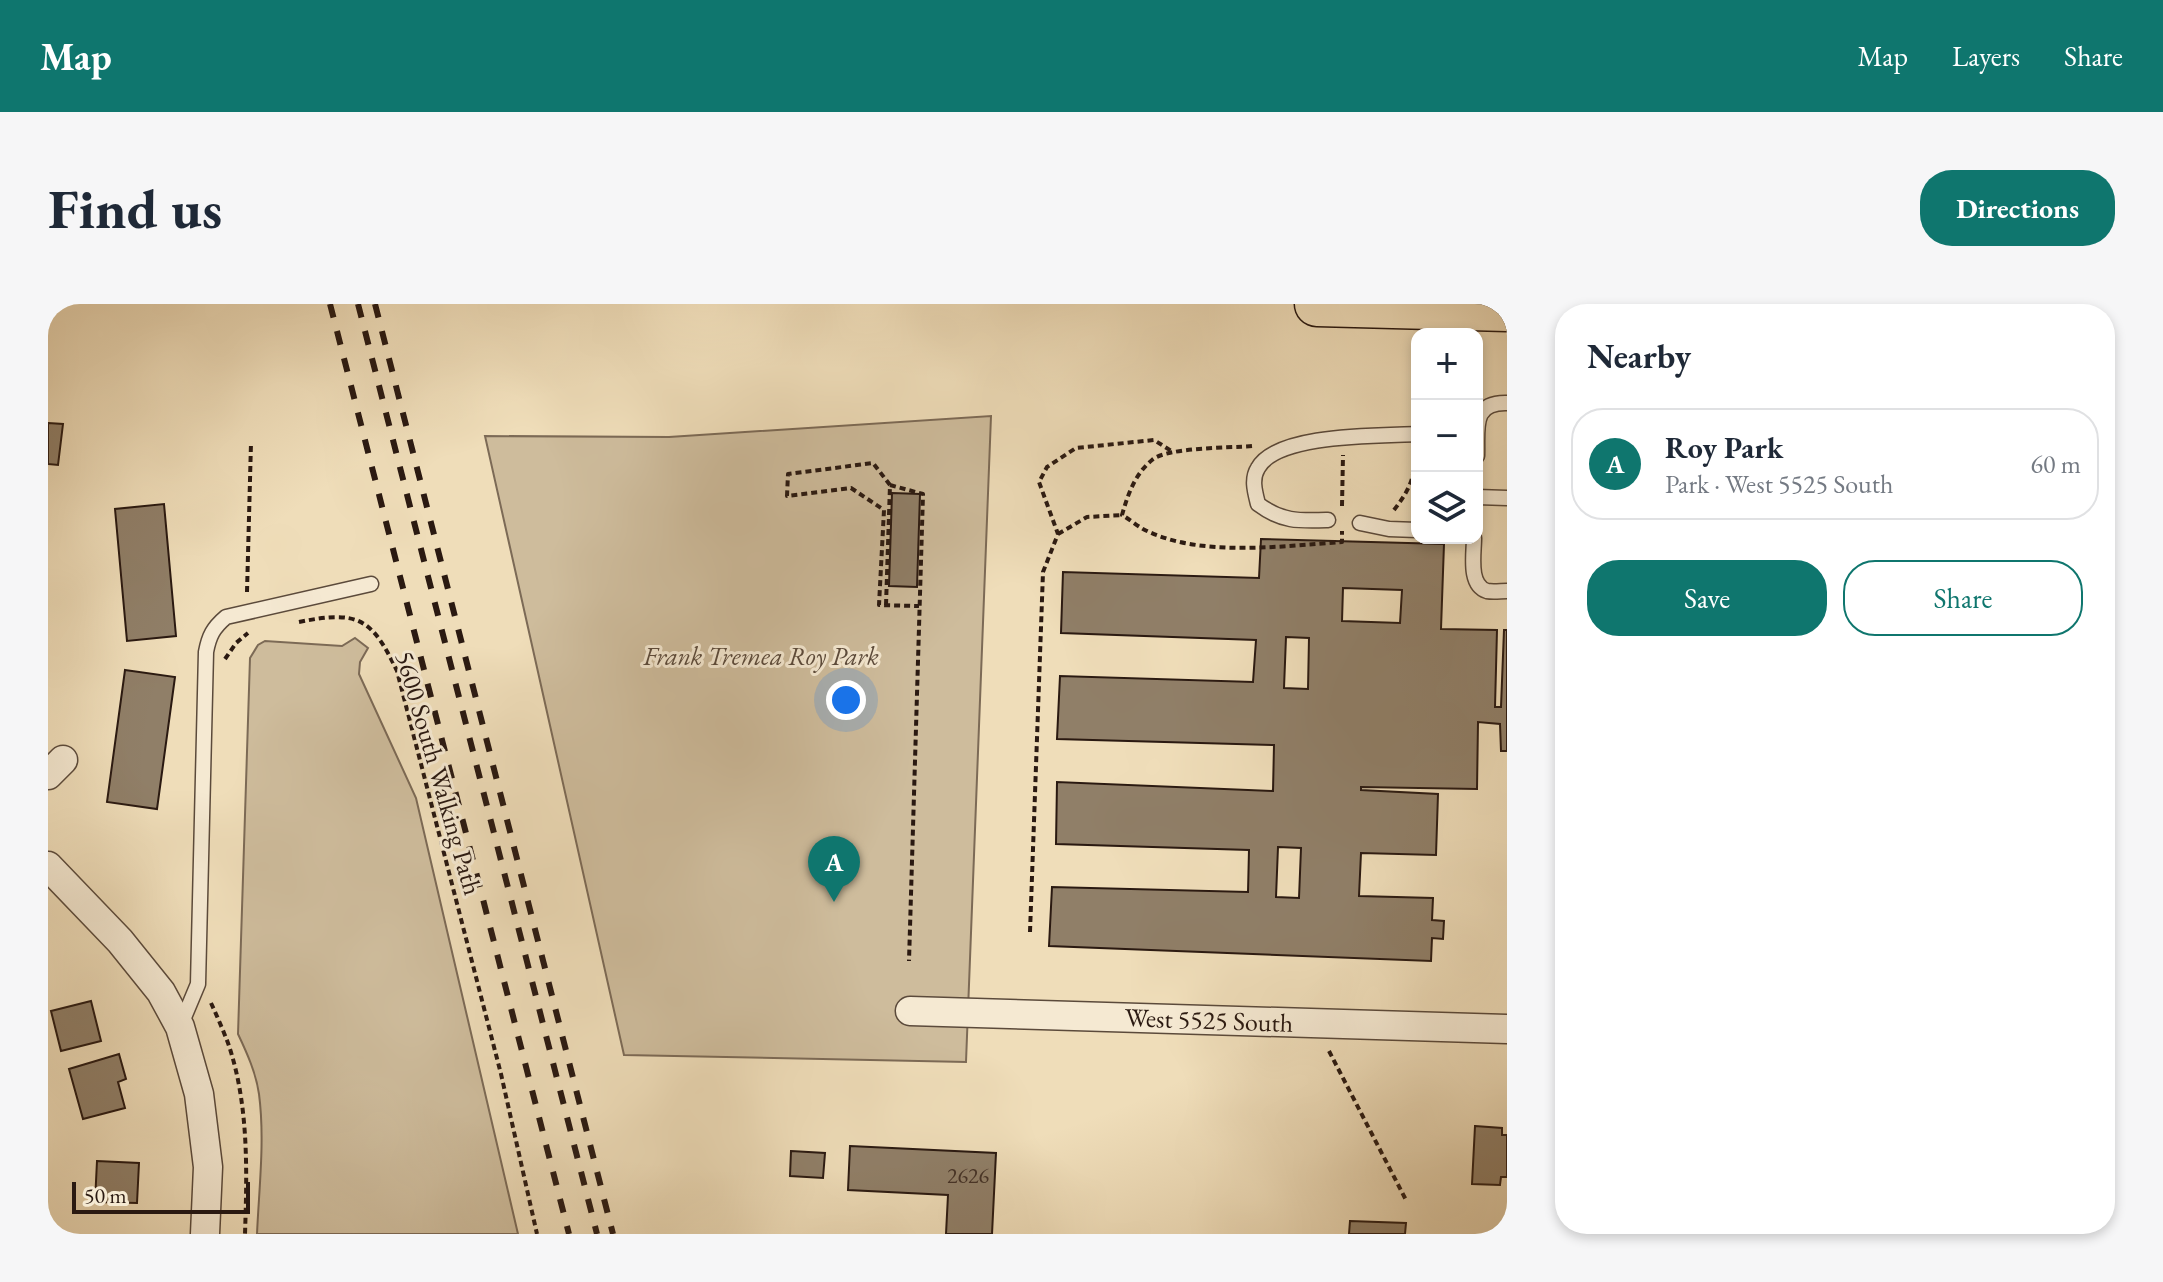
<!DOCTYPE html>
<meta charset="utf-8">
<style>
:root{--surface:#fff;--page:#f6f6f7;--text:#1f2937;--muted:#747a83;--line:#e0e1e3;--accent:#0f766e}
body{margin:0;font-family:"EB Garamond",serif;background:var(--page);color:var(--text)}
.controls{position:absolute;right:24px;top:24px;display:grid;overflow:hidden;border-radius:16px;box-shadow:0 4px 12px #0003}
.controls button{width:72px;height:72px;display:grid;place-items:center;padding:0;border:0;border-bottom:2px solid var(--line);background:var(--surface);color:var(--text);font:40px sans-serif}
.scale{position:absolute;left:24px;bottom:20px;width:178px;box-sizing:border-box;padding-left:8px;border:4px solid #2a1911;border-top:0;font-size:22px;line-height:28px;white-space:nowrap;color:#2a1911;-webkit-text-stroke:6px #f5e9d2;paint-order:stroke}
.you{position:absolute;left:798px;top:396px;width:28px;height:28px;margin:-20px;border:6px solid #fff;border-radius:50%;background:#1a73e8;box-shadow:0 0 0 12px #1a73e833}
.badge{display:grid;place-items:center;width:52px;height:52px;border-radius:50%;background:var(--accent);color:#fff;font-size:26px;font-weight:700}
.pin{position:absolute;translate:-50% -66px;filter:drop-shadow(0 2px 4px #0008)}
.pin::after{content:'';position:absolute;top:42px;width:28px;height:24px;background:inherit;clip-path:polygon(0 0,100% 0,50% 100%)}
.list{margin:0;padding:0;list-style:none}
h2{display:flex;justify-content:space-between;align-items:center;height:104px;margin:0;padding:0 32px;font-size:34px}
h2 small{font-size:26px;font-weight:400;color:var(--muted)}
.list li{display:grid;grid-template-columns:52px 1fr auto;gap:24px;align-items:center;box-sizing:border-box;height:112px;margin:0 16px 16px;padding:0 16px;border:2px solid var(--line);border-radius:32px}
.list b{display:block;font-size:30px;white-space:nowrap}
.list p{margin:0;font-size:26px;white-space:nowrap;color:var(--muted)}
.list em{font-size:26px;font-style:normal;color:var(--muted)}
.actions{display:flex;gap:16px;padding:24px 32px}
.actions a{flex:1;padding:18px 0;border:2px solid var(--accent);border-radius:32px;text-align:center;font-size:28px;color:var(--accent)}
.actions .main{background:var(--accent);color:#fff}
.icon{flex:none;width:44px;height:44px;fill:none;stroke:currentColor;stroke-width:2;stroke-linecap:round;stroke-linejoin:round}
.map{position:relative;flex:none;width:1459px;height:930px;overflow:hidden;border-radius:32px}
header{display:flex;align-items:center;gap:48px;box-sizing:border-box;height:112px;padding:0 40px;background:var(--accent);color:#fff}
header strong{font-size:38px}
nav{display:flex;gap:44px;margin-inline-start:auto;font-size:28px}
.intro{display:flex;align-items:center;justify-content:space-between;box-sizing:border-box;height:192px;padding:0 48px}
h1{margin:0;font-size:56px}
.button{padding:20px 36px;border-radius:32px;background:var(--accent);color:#fff;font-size:28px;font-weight:700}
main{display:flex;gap:48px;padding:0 48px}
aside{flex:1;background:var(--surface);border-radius:32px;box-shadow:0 4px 12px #0003}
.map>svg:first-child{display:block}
</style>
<header>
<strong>Map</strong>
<nav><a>Map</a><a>Layers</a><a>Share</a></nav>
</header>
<div class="intro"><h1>Find us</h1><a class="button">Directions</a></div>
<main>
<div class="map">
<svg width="1459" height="930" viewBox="0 0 1459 930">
<rect width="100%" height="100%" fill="#efddb9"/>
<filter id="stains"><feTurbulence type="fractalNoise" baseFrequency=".0025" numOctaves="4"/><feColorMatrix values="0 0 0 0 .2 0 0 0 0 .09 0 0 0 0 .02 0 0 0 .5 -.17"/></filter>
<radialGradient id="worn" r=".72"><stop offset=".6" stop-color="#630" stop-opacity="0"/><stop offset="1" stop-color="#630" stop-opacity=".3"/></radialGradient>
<!-- green -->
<path fill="#cebc9c" stroke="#7c6a56" stroke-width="2" d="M943,112l-25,646 -342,-7 -139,-619 184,1z
M307,334l13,10 -8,14 -1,12 57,124 102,436h-261c2,-46 8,-94 2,-140 -3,-21 -12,-41 -21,-60l12,-376 8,-13 7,-4 77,5z"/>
<!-- building -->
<path fill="#907f68" stroke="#2a1911" stroke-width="2" fill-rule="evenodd" d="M0,119l15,1 -5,41 -10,-1z
M844,189l28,1 -3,93 -28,-1z
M116,200l12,132 -49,5 -12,-132z
M1213,235l183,5 -3,85 56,1 -2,77h6l3,-77h3v121h-6l-1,-27 -22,-2 -1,67 -116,-2v3l77,4 -2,61 -75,-2 -2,43 74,2 -1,22 12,1 -1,18 -11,-1 -1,23 -382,-15 3,-59 196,5 1,-42 -193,-6 1,-62 216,9 1,-46 -217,-6 3,-63 193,6 3,-42 -195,-7 2,-61 196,6zM1295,284l59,2 -2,33 -58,-2zM1238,333l23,1 -1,51 -24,-1zM1230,543l23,1 -2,50 -23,-1z
M77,366l50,7 -18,132 -50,-7z
M43,697l10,40 -40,10 -10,-40z
M71,750l7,25 -8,3 7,26 -42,11 -14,-50z
M1427,822l27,2v7h5v42h-6l-1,8 -28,-1z
M802,842l146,7 -4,81h-46l2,-39 -100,-5z
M743,847l34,2 -2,25 -33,-2z
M49,857l42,2 -2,40 -42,-1z
M1302,917l56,2 -1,11h-56z"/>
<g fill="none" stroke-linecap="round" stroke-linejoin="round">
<defs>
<path id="service" d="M1429,152c1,-27 -6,-54 30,-53
M1429,193l30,1
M1280,216c-29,1 -46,2 -70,-16 -3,-12 -7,-25 0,-36 19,-35 123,-32 159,-34
M1312,219l29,6 28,1
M1426,234c0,16 -6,47 13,53 6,1 14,0 20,0
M132,723l18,-43 8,-332c3,-16 7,-24 20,-35l145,-33"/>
<path id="minor" d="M0,471l15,-15
M0,562l72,75 41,51 19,35 19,67 9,73 -3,67
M862,707l597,18"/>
<path id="primary" d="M1269,0l190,5"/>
</defs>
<!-- service casing -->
<use href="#service" stroke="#5b4a3b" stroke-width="17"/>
<!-- minor casing -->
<use href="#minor" stroke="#5b4a3b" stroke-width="31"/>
<!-- primary casing -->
<use href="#primary" stroke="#2a1911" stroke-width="47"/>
<!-- path -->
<path stroke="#2a1911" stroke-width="4" stroke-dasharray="6 4" stroke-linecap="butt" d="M1204,142c-22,2 -85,1 -100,14 -17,14 -24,34 -30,55 7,4 14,10 21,14 56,29 138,17 199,13v-11
M842,181l33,9 -14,467
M1294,202l1,-51
M1346,206c16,-21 21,-32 21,-58
M1010,230l29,-17 35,-2
M199,288l4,-149
M838,301l4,-120 -17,-22 -85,11 -1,22 64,-8 33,22 -5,95 40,1
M251,318c59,-12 73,-4 98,49l104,403 36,160
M177,355l11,-16 12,-10
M982,628l13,-360 15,-38 -19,-52 8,-15 29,-19 78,-8 19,12
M163,699c6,13 12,27 17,40 21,61 19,128 17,191
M1281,747l77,149"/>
<!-- service -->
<use href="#service" stroke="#f5e9d2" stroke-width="14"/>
<!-- minor -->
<use href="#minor" stroke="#f5e9d2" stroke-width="28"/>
<!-- primary -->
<use href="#primary" stroke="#efddb9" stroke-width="44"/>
<!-- rail -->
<path stroke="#2a1911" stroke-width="6" stroke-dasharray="14 14" stroke-linecap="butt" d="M282,0l239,930
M310,0l239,930
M327,0l238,930"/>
</g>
<g text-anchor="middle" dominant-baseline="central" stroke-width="6" stroke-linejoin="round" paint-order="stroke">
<!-- number labels -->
<g font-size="22" fill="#443227">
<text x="920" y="871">2626</text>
</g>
<!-- park labels -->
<g font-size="26" font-style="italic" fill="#5b4a3b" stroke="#f5e9d2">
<text x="713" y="352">Frank Tremea Roy Park</text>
</g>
<!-- street labels -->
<g font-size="26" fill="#2a1911" stroke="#f5e9d2">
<text transform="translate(391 469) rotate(74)">5600 South Walking Path</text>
<text transform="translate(1161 716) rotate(2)">West 5525 South</text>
</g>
</g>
<rect width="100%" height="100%" filter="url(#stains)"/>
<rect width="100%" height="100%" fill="url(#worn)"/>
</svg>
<div class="controls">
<button>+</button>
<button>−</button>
<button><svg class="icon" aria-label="layers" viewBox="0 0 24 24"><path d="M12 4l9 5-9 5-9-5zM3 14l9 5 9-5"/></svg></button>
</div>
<div class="scale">50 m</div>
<div class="you"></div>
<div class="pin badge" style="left:786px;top:598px">A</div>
</div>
<aside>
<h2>Nearby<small></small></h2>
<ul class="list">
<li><span class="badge">A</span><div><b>Roy Park</b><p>Park · West 5525 South</p></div><em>60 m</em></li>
</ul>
<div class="actions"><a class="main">Save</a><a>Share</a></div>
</aside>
</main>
